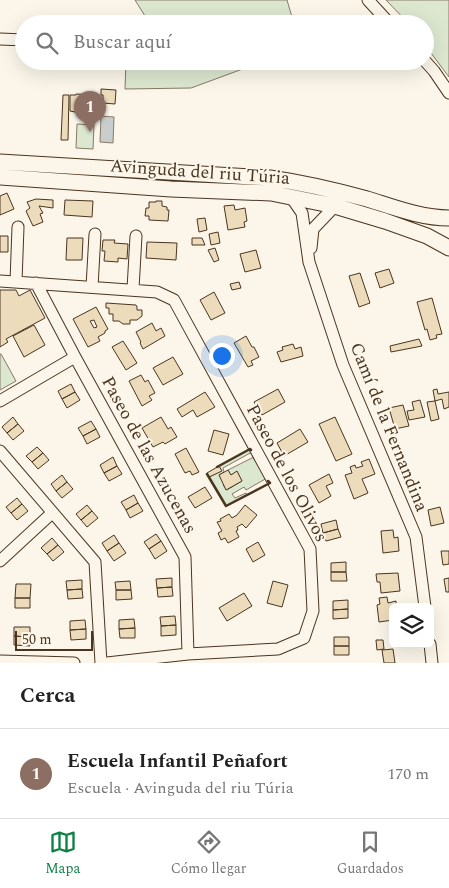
<!DOCTYPE html>
<html lang="es">
<meta charset="utf-8">
<style>
:root{--surface:#fff;--page:#f2f2f2;--text:#222;--muted:#767676;--line:#e0e0e0;--accent:#0b8043}
body{margin:0;font-family:Spectral,serif;background:var(--page);color:var(--text)}
.controls{position:absolute;right:15px;bottom:15px;display:grid;overflow:hidden;border-radius:8px;box-shadow:0 5px 20px #0002}
.controls button{width:45px;height:45px;display:grid;place-items:center;padding:0;border:0;border-bottom:1px solid var(--line);background:var(--surface);color:var(--text);font:25px sans-serif}
.scale{position:absolute;left:15px;bottom:12px;width:78px;box-sizing:border-box;padding-left:5px;border:2px solid #4a3520;border-top:0;font-size:14px;line-height:18px;white-space:nowrap;color:#4a3520;-webkit-text-stroke:4px #fbf6e9;paint-order:stroke}
.you{position:absolute;left:221px;top:355px;width:18px;height:18px;margin:-12px;border:4px solid #fff;border-radius:50%;background:#1a73e8;box-shadow:0 0 0 8px #1a73e833}
.badge{display:grid;place-items:center;width:32px;height:32px;border-radius:50%;background:var(--accent);color:#fff;font-size:16px;font-weight:700}
.pin{position:absolute;translate:-50% -41px;filter:drop-shadow(0 1px 2px #0008)}
.pin::after{content:'';position:absolute;top:26px;width:18px;height:15px;background:inherit;clip-path:polygon(0 0,100% 0,50% 100%)}
.list{margin:0;padding:0;list-style:none}
h2{display:flex;justify-content:space-between;align-items:center;height:65px;margin:0;padding:0 20px;font-size:21px}
h2 small{font-size:16px;font-weight:400;color:var(--muted)}
.list li{display:grid;grid-template-columns:32px 1fr auto;gap:15px;align-items:center;box-sizing:border-box;height:90px;padding:0 20px;border-top:1px solid var(--line)}
.list b{display:block;font-size:19px;white-space:nowrap}
.list p{margin:0;font-size:16px;white-space:nowrap;color:var(--muted)}
.list em{font-size:16px;font-style:normal;color:var(--muted)}
.icon{flex:none;width:28px;height:28px;fill:none;stroke:currentColor;stroke-width:2;stroke-linecap:round;stroke-linejoin:round}
.map{position:relative;flex:none;width:449px;height:663px;overflow:hidden}
.search{position:absolute;background:var(--surface);box-shadow:0 5px 20px #0002;left:15px;right:15px;top:15px;height:55px;display:flex;align-items:center;gap:12px;box-sizing:border-box;padding:0 18px;border-radius:28px;color:var(--muted);font-size:19px}
.sheet{height:155px;background:var(--surface)}
nav{display:flex;justify-content:space-around;align-items:center;box-sizing:border-box;height:70px;border-top:1px solid var(--line);background:var(--surface);font-size:14px;color:var(--muted)}
nav a{display:grid;justify-items:center;gap:2px}
nav .on{color:var(--accent)}
.map>svg:first-child{display:block}
</style>
<div class="map">
<svg width="449" height="663" viewBox="0 0 449 663">
<rect width="100%" height="100%" fill="#fbf6e9"/>
<!-- green -->
<path fill="#dce7d0" stroke="#887966" d="M135,0h152l7,24h-144z
M386,0h63v77l-24,-32v-21h-16z
M126,61h120l2,6 -57,21 -66,1z
M77,124l17,1 -1,24 -17,-1z
M0,354h1l15,27 -16,9z
M250,449l2,3 -29,16 1,4 -5,3 5,9 -1,1 4,5 15,-9 -5,-9 -6,3 -3,-5 26,-13 13,21 -21,12 -2,-3 -12,7 3,4 11,-5 1,2 -21,11 -17,-29 12,-6 -2,-5z"/>
<!-- water -->
<path fill="#c9cecd" stroke="#887966" d="M101,116l13,1 -1,26 -13,-1z"/>
<!-- building -->
<path fill="#ecdcbc" stroke="#4a3520" fill-rule="evenodd" d="M101,89l15,1 -1,14 -12,-1v-8h-2z
M76,94l22,1 -2,19h-5v2l-11,-1v-2l-10,-2v-16h6z
M63,95h6l-1,45h-7z
M7,193l7,16 -14,6v-19z
M36,199l17,1v8l-14,-2 4,7 -3,1 3,8 -10,4 -7,-15 4,-3 -3,-6z
M65,200l28,1 -1,16 -28,-2z
M156,201h6v5l5,1v3h2l-1,11 -19,-1v-4h-4l1,-8h3v-6h7z
M234,205l1,5 10,-2 2,13 -3,1 1,5 -17,3 -4,-24z
M205,218l2,12 -8,2 -2,-13z
M218,232l2,11 -9,2 -2,-11z
M0,236h8v16h-8z
M67,238h16l-1,22h-16z
M192,238h10l3,7h-13z
M103,240h12l-1,3 14,1 -1,15 -9,-1v4l-14,-1 1,-10h-3z
M147,242l30,1 -1,17 -30,-2z
M215,248l4,12 -5,2 -6,-12z
M256,250l5,18 -16,4 -5,-18z
M389,269l5,14 -14,5 -5,-15z
M360,273l10,30 -11,4 -10,-31z
M239,282l2,6 -9,2 -2,-6z
M0,290h16l3,6 11,-6 15,28 -39,21 2,3 -8,5z
M214,292l11,21 -14,7 -11,-20z
M432,298l10,36 -6,1 1,3 -7,2 -3,-11 -2,1 -8,-28z
M106,303l30,2 1,2v3h5v6l-5,4h-7v4h-7l-4,-3h-6v-7h-4v-6h-3z
M96,307l12,22 -3,2v2l-7,4 2,4 -12,6 -15,-28zM94,320l3,7 -3,1 -4,-7z
M152,323l4,8 5,-3 4,8 -22,13 -3,-6 1,-1 -5,-10z
M34,325l11,20 -21,12 -11,-21z
M246,336l6,11h2l5,10 -8,4 2,4 -5,2 -14,-24z
M419,339l3,7 -31,6 -1,-6z
M123,341l14,22 -11,7 -14,-23z
M293,344l2,5 6,-2 2,9 -22,6 -4,-10 6,-2 -1,-3z
M173,357l10,17 -20,11 -10,-17z
M141,375l4,7 3,-2 7,13 -6,3 3,4 -10,6 -13,-25z
M71,384l4,8 -13,7 -4,-8z
M278,389l7,13 -23,13 -8,-13z
M437,389l1,5 11,-2v15l-5,2 -2,-10 -7,2 -2,-11z
M75,392l5,8 -13,8 -5,-9z
M205,392l10,15 -18,10 -4,-7 -11,7 -5,-8z
M420,400l5,17 -16,3 -2,-9 7,-1 -2,-8z
M435,401l4,18 -8,2 -4,-19z
M403,405l6,21 -14,3 -6,-21z
M13,417l5,7 -11,9 -5,-6z
M161,417l7,12 3,-2 6,10 -12,7 -2,-2 -10,5 -11,-19z
M335,417l17,37 -16,7 -17,-37z
M91,421l5,8 -13,7 -5,-8z
M18,424l6,7 -11,9 -6,-7z
M96,429l4,8 -13,7 -4,-8z
M300,429l8,13 -24,14 -7,-13z
M214,430l15,4 -6,21 -15,-4z
M37,447l6,6 -11,9 -6,-6z
M186,448l13,24 -7,3 -2,-4 -5,2 -10,-19z
M43,453l6,7 -11,9 -6,-7z
M113,457l4,9 -13,7 -4,-8z
M369,459l6,15 -13,5 6,14 -14,6 -9,-24 7,-2 -2,-6 5,-2 1,3 7,-2 -2,-4z
M117,466l5,8 -13,7 -5,-8z
M219,466l3,5 -13,6 -2,-4z
M228,470l3,5 6,-4 5,10 -16,9 -7,-15z
M329,474l4,9 -7,3 5,10 -12,7 -10,-18z
M62,475l5,7 -11,9 -5,-7z
M67,482l6,7 -11,9 -6,-7z
M205,487l7,11 -17,10 -7,-11z
M134,495l4,8 -12,7 -5,-8z
M17,498l5,6 -11,9 -5,-6z
M138,503l5,8 -13,7 -4,-8z
M22,504l6,7 -11,9 -6,-7z
M87,505l5,6 -11,9 -5,-6z
M245,505l12,10 -11,13 -4,-4 -5,3 1,3 -2,1 3,6 -11,6 -3,-5 -4,2 -3,-7 4,-2 -5,-9 4,-1 -1,-2 9,-5 3,4 5,-3z
M440,507l4,16 -13,3 -3,-16z
M92,511l6,7 -11,9 -6,-7z
M336,520l2,9 -15,4 -2,-9z
M338,529l3,8 -15,4 -3,-8z
M393,530l1,8 4,-1 1,14 -16,2 -2,-22z
M156,534l5,7 -12,8 -5,-7z
M114,535l5,8 -12,8 -5,-8z
M52,538l6,7 -11,9 -6,-6z
M161,541l6,10 -12,8 -6,-10z
M258,542l7,13 -12,7 -7,-13z
M119,543l7,10 -12,8 -7,-10z
M58,545l6,7 -11,9 -6,-7z
M441,551h8v13l-6,1z
M346,562v10h-15v-9z
M331,572h15l1,9h-16z
M398,573l2,18 -19,2 -1,-11h-3l-1,-8z
M172,578v9l-15,1 -1,-9z
M449,578v14h-3l-2,-13z
M82,580v9l-15,1 -1,-9z
M130,581l1,9h-15l-1,-8z
M273,581l15,4 -6,22 -15,-4z
M16,584h15l-1,14h-15z
M172,587l1,9 -15,1 -1,-9z
M82,589l1,9 -15,1 -1,-9z
M116,590h15l1,9 -16,1z
M244,593l8,13 -25,15 -8,-13z
M387,597l1,6 8,-2v6h-3v13l-14,2 -2,-17 3,-1 -1,-6z
M15,598h15v10h-15z
M348,600v9l-15,1v-9z
M348,609v9l-15,1v-9z
M175,616l1,9 -15,1 -1,-9z
M134,619l1,9 -16,1v-9z
M85,620l1,9 -16,1v-9z
M176,625v10l-15,1v-10z
M14,627h16v10l-16,-1z
M135,628v10h-15l-1,-9z
M86,629v10l-15,1 -1,-10z
M14,636l16,1v9l-16,-1z
M334,637h15v9h-15z
M376,640h7l1,9 -7,1z
M334,646h15v9h-15z
M393,649l2,14h-11l-2,-13z"/>
<g fill="none" stroke-linecap="round" stroke-linejoin="round">
<defs>
<path id="minor" d="M368,0l22,24
M0,39l24,1
M425,61l9,10 15,22
M291,197l11,16 7,49 34,103 73,172 9,70
M311,248l2,-19 22,-23
M0,281l157,11 17,8 136,249 3,62 -9,27 -26,11 -90,5 -81,9
M16,282l2,-55
M36,283l39,74 110,200 3,97
M92,287l3,-53
M133,289l3,-53
M0,401l75,-44
M0,451l95,111 6,101
M0,561l52,-48
M430,644l2,19
M0,661l74,2"/>
<path id="major" d="M0,162l270,16c34,5 64,12 97,21 26,8 54,19 82,19
M0,177l171,12 100,4 64,13 50,15 42,15 22,12"/>
</defs>
<!-- minor casing -->
<use href="#minor" stroke="#4a3520" stroke-width="13"/>
<!-- major casing -->
<use href="#major" stroke="#4a3520" stroke-width="17"/>
<!-- minor -->
<use href="#minor" stroke="#fbf6e9" stroke-width="11"/>
<!-- major -->
<use href="#major" stroke="#fbf6e9" stroke-width="15"/>
<!-- wall -->
<path stroke="#4a3520" stroke-width="2.5" d="M217,467l33,-18 1,1
M207,474l19,32 44,-23 -2,-2"/>
</g>
<g text-anchor="middle" dominant-baseline="central" stroke-width="4" stroke-linejoin="round" paint-order="stroke">
<!-- street labels -->
<g font-size="18" fill="#4a3520" stroke="#fbf6e9">
<text transform="translate(200 172) rotate(4)">Avinguda del riu Túria</text>
<text transform="translate(389 427) rotate(68)">Camí de la Fernandina</text>
<text transform="translate(149 455) rotate(61)">Paseo de las Azucenas</text>
<text transform="translate(287 473) rotate(62)">Paseo de los Olivos</text>
</g>
</g>
</svg>
<div class="controls">
<button><svg class="icon" aria-label="layers" viewBox="0 0 24 24"><path d="M12 4l9 5-9 5-9-5zM3 14l9 5 9-5"/></svg></button>
</div>
<div class="scale">50 m</div>
<div class="you"></div>
<div class="pin badge" style="left:90px;top:132px;background:#8d6e63">1</div>
<div class="search"><svg class="icon" aria-label="search" viewBox="0 0 24 24"><circle cx="10" cy="10" r="6"/><path d="M15 15l6 6"/></svg>Buscar aquí</div>
</div>
<section class="sheet">
<h2>Cerca<small></small></h2>
<ul class="list">
<li><span class="badge" style="background:#8d6e63">1</span><div><b>Escuela Infantil Peñafort</b><p>Escuela · Avinguda del riu Túria</p></div><em>170 m</em></li>
</ul>
</section>
<nav>
<a class="on"><svg class="icon" aria-label="map" viewBox="0 0 24 24"><path d="M3 6l6-2 6 2 6-2v14l-6 2-6-2-6 2zM9 4v14M15 6v14"/></svg>Mapa</a>
<a><svg class="icon" aria-label="directions" viewBox="0 0 24 24"><path d="M12 3l9 9-9 9-9-9zM9 14v-3h6M13 9l2 2-2 2"/></svg>Cómo llegar</a>
<a><svg class="icon" aria-label="saved" viewBox="0 0 24 24"><path d="M7 4h10v16l-5-4-5 4z"/></svg>Guardados</a>
</nav>
